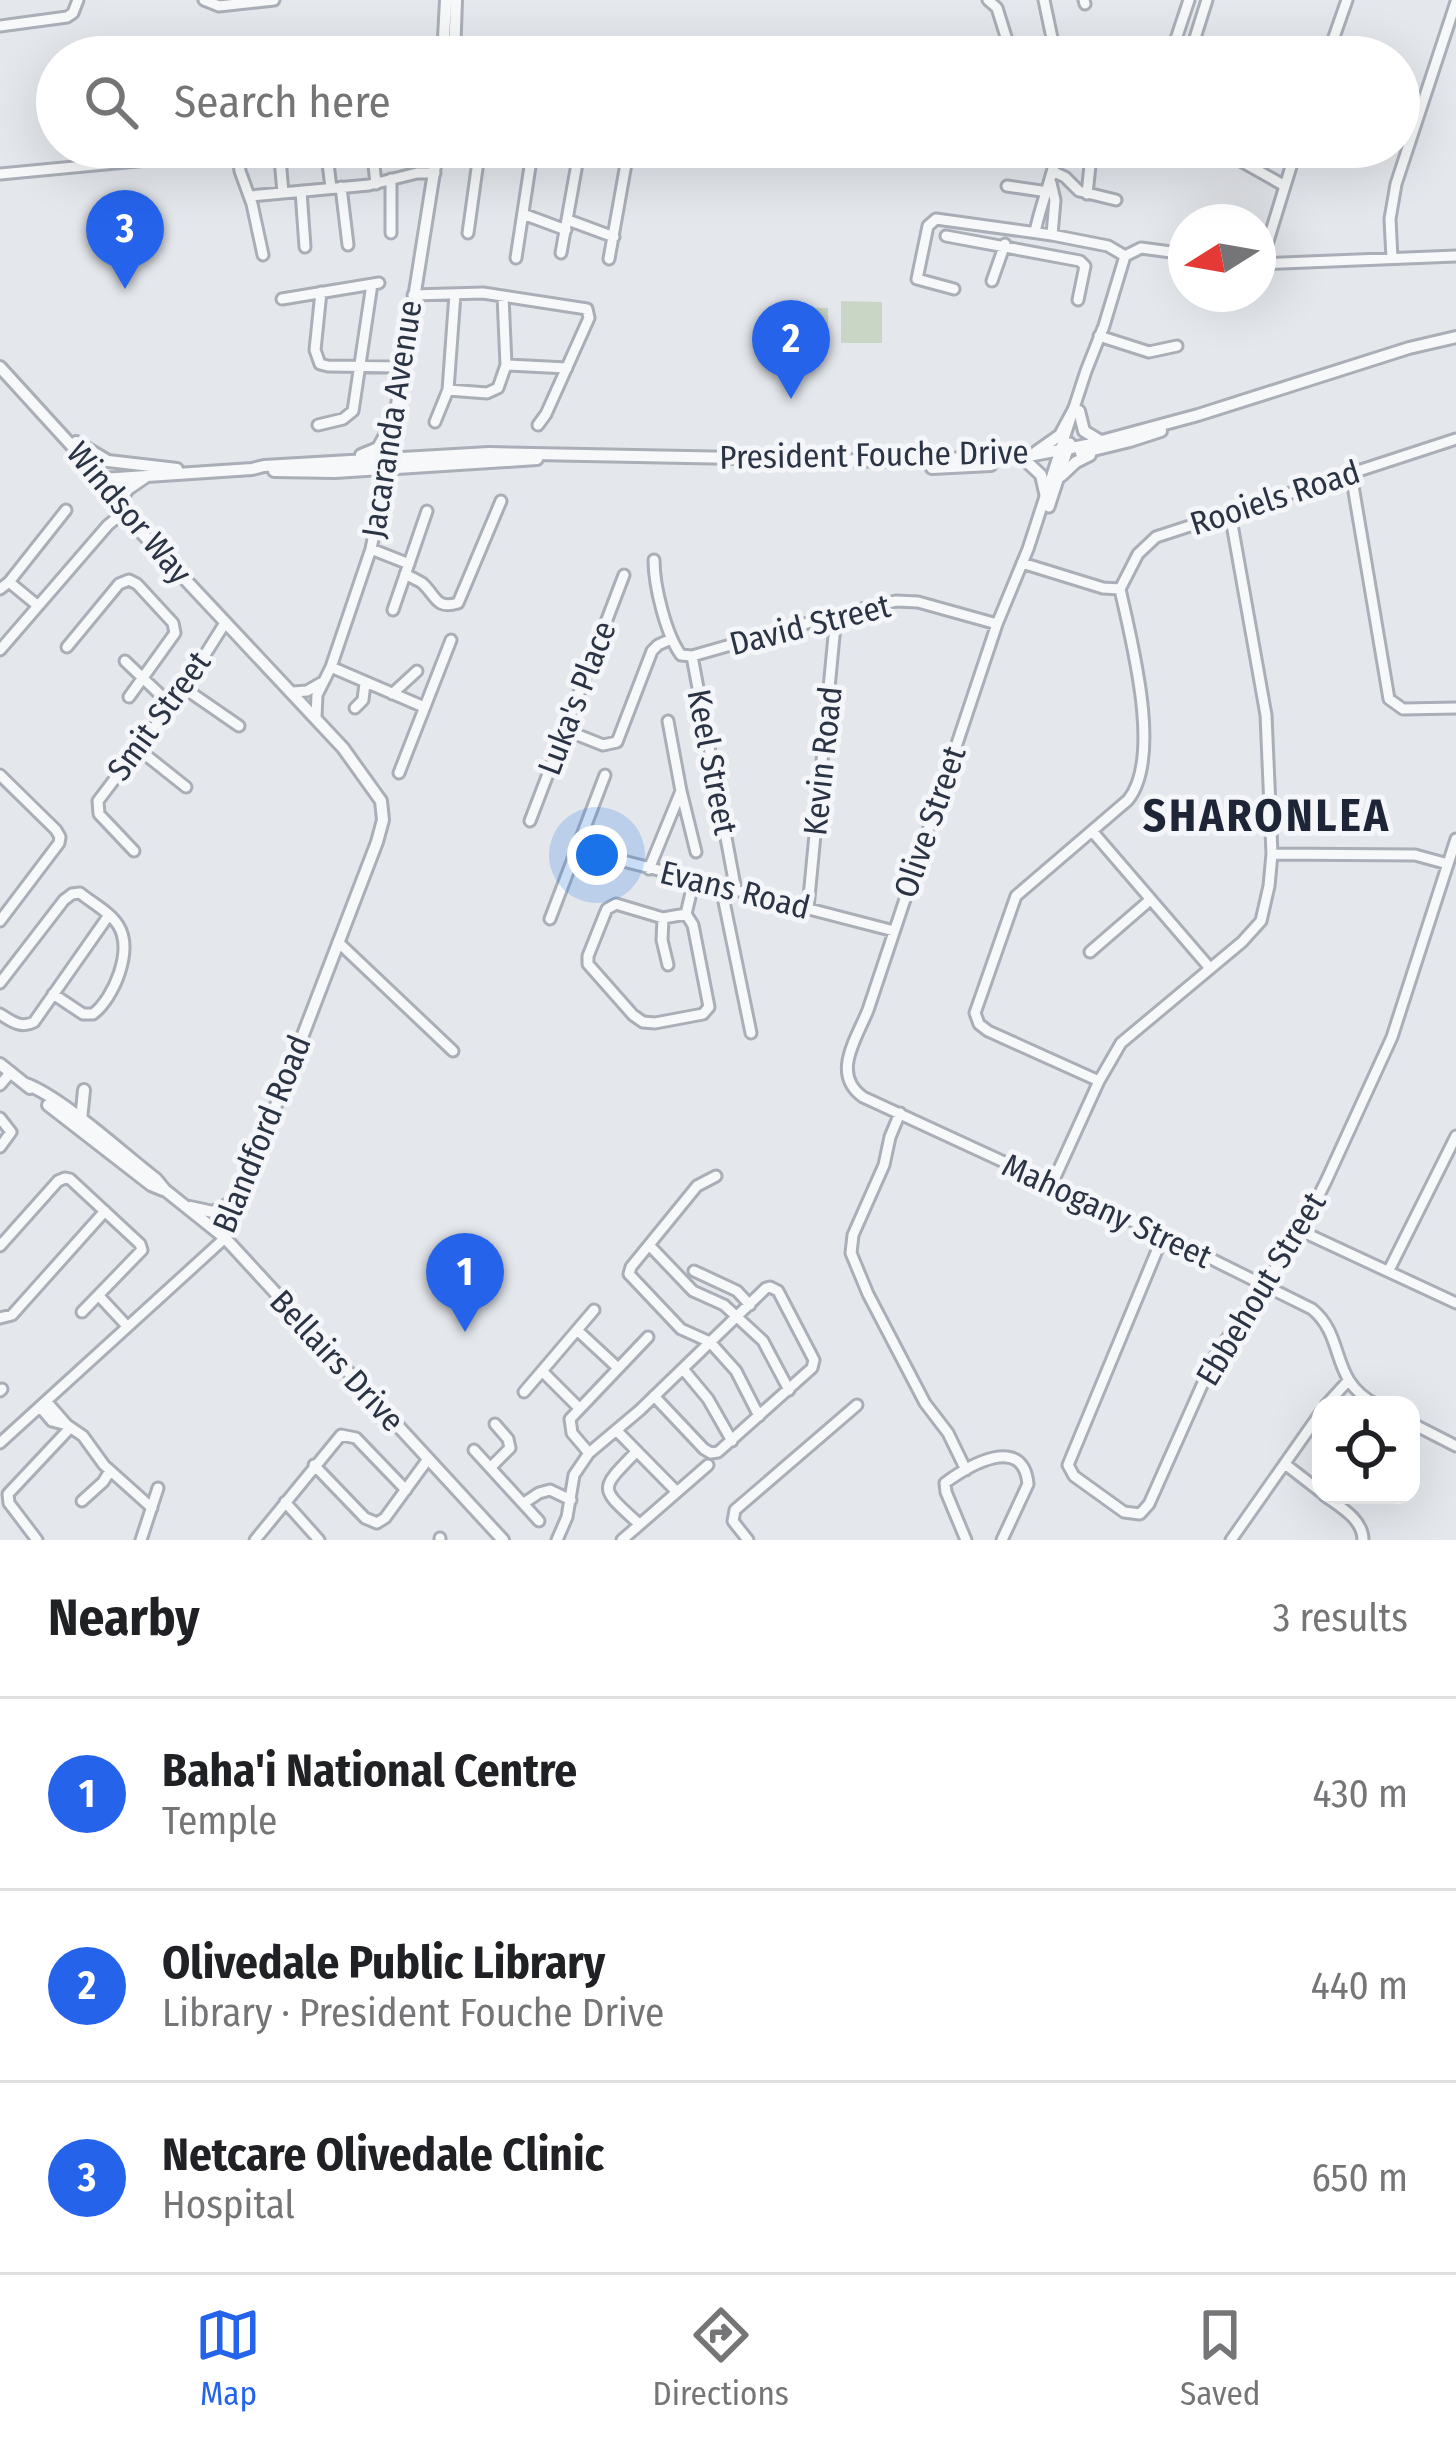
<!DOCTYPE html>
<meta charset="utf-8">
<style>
:root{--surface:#fff;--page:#f2f2f2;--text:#202124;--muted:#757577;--line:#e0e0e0;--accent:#2563eb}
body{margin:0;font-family:"Fira Sans Condensed",sans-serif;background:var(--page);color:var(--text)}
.controls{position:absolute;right:36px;bottom:36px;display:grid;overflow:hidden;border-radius:24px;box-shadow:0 12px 48px #0002}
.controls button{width:108px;height:108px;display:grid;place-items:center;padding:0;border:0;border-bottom:3px solid var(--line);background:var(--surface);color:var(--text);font:60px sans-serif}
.compass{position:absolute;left:1168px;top:204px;width:108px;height:108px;border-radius:50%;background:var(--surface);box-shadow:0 12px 48px #0002;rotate:259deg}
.you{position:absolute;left:597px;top:855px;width:42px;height:42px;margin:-30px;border:9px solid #fff;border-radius:50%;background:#1a73e8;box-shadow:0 0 0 18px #1a73e833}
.badge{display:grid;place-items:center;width:78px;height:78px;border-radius:50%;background:var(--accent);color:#fff;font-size:39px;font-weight:700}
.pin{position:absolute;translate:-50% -99px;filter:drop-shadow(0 3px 6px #0008)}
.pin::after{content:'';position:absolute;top:63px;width:42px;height:36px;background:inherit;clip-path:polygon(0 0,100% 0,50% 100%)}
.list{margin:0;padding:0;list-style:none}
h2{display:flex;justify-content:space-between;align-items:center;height:156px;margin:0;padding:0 48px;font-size:51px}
h2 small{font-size:39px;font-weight:400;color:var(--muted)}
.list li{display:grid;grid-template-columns:78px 1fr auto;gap:36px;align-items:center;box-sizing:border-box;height:192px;padding:0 48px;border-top:3px solid var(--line)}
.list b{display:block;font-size:45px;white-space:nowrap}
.list p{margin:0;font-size:39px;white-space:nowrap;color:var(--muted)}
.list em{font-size:39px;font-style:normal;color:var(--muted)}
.icon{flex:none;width:66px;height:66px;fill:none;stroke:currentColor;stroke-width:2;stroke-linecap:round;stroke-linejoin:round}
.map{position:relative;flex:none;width:1456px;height:1540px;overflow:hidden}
.search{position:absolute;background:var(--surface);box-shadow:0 12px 48px #0002;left:36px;right:36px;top:36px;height:132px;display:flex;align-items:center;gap:30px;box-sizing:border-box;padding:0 42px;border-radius:66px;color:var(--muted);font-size:45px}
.sheet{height:732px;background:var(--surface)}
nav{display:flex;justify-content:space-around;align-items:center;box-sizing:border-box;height:168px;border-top:3px solid var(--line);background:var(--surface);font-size:33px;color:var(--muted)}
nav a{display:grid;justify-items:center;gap:6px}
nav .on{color:var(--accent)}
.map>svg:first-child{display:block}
</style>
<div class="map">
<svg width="1456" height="1540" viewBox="0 0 1456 1540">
<rect width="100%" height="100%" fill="#e4e7ec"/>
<!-- green -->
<path fill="#c9d6c5" d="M841,301l41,1v41h-41z
M787,307l41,1v41h-41z"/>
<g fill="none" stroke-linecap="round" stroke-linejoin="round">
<defs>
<path id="minor" d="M204,0l15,6 55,-6
M988,0l9,8 10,32 9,17
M1044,0l12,57
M1084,0l1,4
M0,26l67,-9 6,-4 5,-13
M1170,57l19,-57
M1189,57l18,-57
M1327,57l20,-57
M237,147l3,24 12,33 11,51
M279,147l4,46
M326,147l5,41
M372,147l4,37
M1216,147l69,39
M1133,148v-1
M1054,172l11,5 14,14 37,9
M0,174l190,-18
M391,179v54
M1051,183l4,17 -3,35
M1007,186l41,6
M341,187l7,58
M301,191l4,56
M1087,194l4,-38
M250,196l119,-11 48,-12h18
M523,214l43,16
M568,220l46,17
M1035,232c6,-30 18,-55 23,-85
M468,233l12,-86
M946,236l134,25 5,5 -7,34
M561,253l19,-106
M516,258l17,-111
M1392,258l-2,-39 6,-35 60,-182
M609,259l20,-112
M1258,264l198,-8
M1261,264l36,-117
M992,281l13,-37
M954,289l-37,-10 11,-53 8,-7 116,16 56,11 17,10 16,-8 45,6
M321,292l-6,58 5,14 8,2 74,1
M413,295l70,-2 104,16 2,9 -43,96 -8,11
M282,299l97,-16
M1103,328l-17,43 -58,178 -31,75 -129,386c-12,30 -37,64 -5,87l312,144 137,68c35,29 16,71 65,96
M1103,329l22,-73
M1099,336l50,16 28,-6
M506,365l61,3
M448,390l39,3 11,-5 8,-23 -3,-69
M435,422l13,-32 7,-96
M318,425l25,-6 10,-8 19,-127
M1351,474l38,225 14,10 53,-1
M1049,507l21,-64
M371,549l38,15
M654,560c0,26 12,75 27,95l11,1
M1022,563l81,25 17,1
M405,574c2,1 16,8 17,9 14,12 13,27 36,20l43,-102
M9,582l28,23
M0,589l9,-7 57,-72
M1120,589l18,-35 18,-17 300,-98
M393,610l34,-99
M67,647l52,-63 10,-4 8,4 36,39 2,10 -46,64
M0,650l108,-125 15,-12
M692,656l144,-41 60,-14 22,1 79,22
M692,656l44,235
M125,661l46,44
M331,667l93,40
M184,688l55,38
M293,692l14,-1 14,-8
M392,694l25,-23
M355,708l8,-8 2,-17
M316,717l1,-22 14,-28 40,-118 16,-81
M668,721l13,70 15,61
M565,730l38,15 14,-3 35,-91 6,-6 13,-6
M137,748l49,39
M399,773l52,-133
M0,775l56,55 4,7 -1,6 -59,78
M530,821l94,-246
M1092,831l117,136
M577,849l317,82
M134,851l-35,-37 -1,-13 86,-113 41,-65
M1272,854l143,1 33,9
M649,869l32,-78
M721,887l30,146
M808,908l28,-293
M686,914l-23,4 -47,-14 -9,5 -3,7 -16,40v8l45,51 10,7 12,1 48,-9 6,-7 -16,-82 -7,-11 8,-34
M663,918l-1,22 6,25
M550,919l55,-144
M338,942l115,109
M1090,952l60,-52
M0,983l64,-83 8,-6 8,-1c12,10 30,19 38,32 16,25 -4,73 -25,89h-10l-30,-20
M0,1014c11,7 21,15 34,8l75,-107
M1099,1081l-111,-50 -9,-7 -4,-11 41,-117 112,-96c35,-43 3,-160 -8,-211
M0,1085l11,-13
M900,1113l-10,24 -6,28 -31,70 -2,18 17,41 57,109 23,30 18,37
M0,1118l11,14 -11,15
M716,1176l-19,10 -66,81 -2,7 52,55 29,13 26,29 23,45
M1052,1184l47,-103 22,-38 121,-101 19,-21 8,-35 3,-32 -6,-139 -36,-202
M1301,1231l155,72
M1163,1236l-95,229 6,11 50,36 16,2 9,-10 66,-148 86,-125 25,-50 66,-144 64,-198
M649,1245l44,46 31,14 39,36 26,49
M0,1246l58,-65 7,-3 5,1 70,65 2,6 -60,62
M1389,1270l67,-134
M694,1271l43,20 13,14
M100,1297l27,29
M0,1318l12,-3 93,-104
M577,1330l41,38
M683,1369l25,30 24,42
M542,1371l37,37
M0,1391l2,-2
M524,1392l70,-82
M46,1401l21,24 16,11 21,29 48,43
M1326,1405l21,-23
M40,1407l12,14 15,4
M1411,1423l45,23
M616,1430l61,62
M0,1443l225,-205
M474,1450l65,71
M637,1451c-39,40 -38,36 2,73
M589,1453l-17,-20 -2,-14 78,-82
M1285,1464l36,28
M314,1465l51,53 12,5 8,-5 43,-59
M491,1467l19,-19 -2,-9 -13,-15
M1324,1495c16,12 39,24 39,45
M82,1501l21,-19 7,-11
M285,1502l34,38
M524,1503l15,-10 11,-3 21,10
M440,1538v2
M37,1540l-28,-37 -1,-9 62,-66
M141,1540l17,-52
M255,1540l86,-105 15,3 50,52
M557,1540l10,-23 7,-42 15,-22 51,-43 126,-122 4,-1 8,4 36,69 -2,8 -94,84 -7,1 -7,-4 -50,-53
M622,1540l86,-75
M748,1540l-15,-19 2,-11 122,-105
M966,1540l-20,-48 -1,-9c23,-17 78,-50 83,1l-26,56
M1231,1540l90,-128"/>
<path id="tertiary" d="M443,57l3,-57
M454,57l2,-57
M0,367l102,112 21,34 220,235 38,53 2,19 -6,22 -152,396
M1079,411l5,20 15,9
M76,442l32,19 69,8
M1036,452l24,-17 14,-26
M1081,453l49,-12 31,-10
M361,455l17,-7 11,-20
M1027,462l14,13 5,22
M387,468l51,-321
M932,468l59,-3
M274,471l61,1 202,-13
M1061,476l15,-14 14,-7
M102,479l150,-10 12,-3 225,-13 400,8 139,-5 59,-11 111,-30 211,-67 47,-11
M117,505l11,-16 19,-13
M0,1064l30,24
M26,1084c37,14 96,69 130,95l9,11 60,48 278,302
M48,1105l103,80 12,5
M81,1120l3,-30
M190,1207l23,5 26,-13"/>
</defs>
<!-- minor casing -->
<use href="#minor" stroke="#a9aeb7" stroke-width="15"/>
<!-- tertiary casing -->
<use href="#tertiary" stroke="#a9aeb7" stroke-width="16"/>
<!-- minor -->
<use href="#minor" stroke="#f7f8fa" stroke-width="9"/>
<!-- tertiary -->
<use href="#tertiary" stroke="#f7f8fa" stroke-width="10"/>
</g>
<g text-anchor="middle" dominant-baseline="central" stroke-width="10" stroke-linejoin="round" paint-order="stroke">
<!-- street labels -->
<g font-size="33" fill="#2b3445" stroke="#f4f6f9">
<text transform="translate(392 419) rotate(-81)">Jacaranda Avenue</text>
<text transform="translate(874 455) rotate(-1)">President Fouche Drive</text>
<text transform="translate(1275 498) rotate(-18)">Rooiels Road</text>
<text transform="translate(129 513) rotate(50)">Windsor Way</text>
<text transform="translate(810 625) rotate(-14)">David Street</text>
<text transform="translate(577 698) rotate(-69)">Luka's Place</text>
<text transform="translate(159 716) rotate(-54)">Smit Street</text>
<text transform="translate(823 761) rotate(-84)">Kevin Road</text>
<text transform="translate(712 762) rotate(79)">Keel Street</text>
<text transform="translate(930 822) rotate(-71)">Olive Street</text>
<text transform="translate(735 890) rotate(14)">Evans Road</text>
<text transform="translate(262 1134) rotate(-68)">Blandford Road</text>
<text transform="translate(1107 1211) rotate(25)">Mahogany Street</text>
<text transform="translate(1261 1289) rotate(-59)">Ebbehout Street</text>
<text transform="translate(337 1361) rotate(47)">Bellairs Drive</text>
</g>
<!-- district labels -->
<g font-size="45" font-weight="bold" letter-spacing="3" fill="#1d2536" stroke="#f4f6f9">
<text x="1267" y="816">SHARONLEA</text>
</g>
</g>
</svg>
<div class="controls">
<button><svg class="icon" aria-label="locate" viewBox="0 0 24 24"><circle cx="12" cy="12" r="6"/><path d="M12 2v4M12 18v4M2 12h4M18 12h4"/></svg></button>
</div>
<svg class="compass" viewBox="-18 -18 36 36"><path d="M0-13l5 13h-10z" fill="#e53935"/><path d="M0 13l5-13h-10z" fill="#757577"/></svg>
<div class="you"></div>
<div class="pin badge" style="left:465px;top:1332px">1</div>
<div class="pin badge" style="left:791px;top:399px">2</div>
<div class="pin badge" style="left:125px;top:289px">3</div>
<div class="search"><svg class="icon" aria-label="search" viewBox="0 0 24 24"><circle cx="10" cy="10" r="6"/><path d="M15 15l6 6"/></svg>Search here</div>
</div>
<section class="sheet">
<h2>Nearby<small>3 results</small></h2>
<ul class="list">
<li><span class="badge">1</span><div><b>Baha'i National Centre</b><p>Temple</p></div><em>430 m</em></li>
<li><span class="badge">2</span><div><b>Olivedale Public Library</b><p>Library · President Fouche Drive</p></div><em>440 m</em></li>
<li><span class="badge">3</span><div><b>Netcare Olivedale Clinic</b><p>Hospital</p></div><em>650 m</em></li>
</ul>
</section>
<nav>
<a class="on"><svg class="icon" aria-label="map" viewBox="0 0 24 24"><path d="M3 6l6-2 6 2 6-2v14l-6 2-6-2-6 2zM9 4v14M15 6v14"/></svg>Map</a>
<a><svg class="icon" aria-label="directions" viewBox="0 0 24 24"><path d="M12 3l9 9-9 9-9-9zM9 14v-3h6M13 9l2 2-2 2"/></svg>Directions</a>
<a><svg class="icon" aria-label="saved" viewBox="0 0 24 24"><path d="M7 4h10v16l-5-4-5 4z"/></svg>Saved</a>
</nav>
